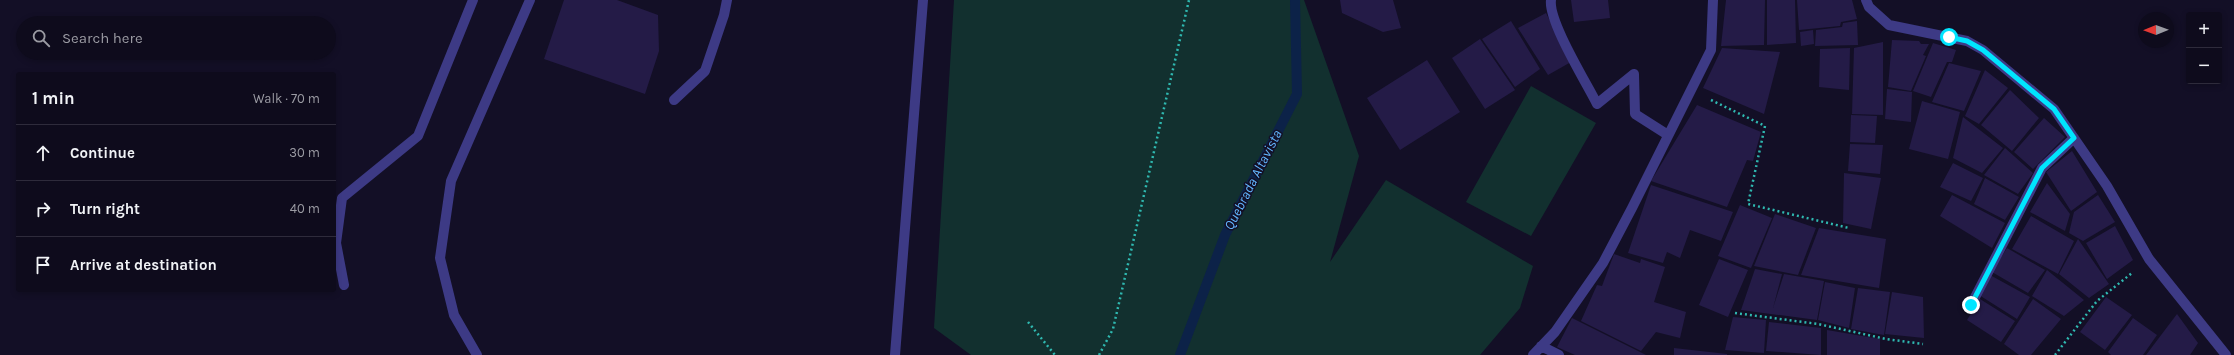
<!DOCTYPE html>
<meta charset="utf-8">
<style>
:root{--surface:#0e0b1c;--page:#1c1929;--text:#f1f3f6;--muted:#9b9ba3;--line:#2e2b3b}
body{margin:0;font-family:Karla,sans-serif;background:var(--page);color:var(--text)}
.controls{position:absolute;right:12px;top:12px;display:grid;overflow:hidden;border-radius:4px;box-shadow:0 2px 6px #0003}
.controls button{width:36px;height:36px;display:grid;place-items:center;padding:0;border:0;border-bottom:1px solid var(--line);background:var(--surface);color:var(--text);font:20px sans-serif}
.compass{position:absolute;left:2138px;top:12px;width:36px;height:36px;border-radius:50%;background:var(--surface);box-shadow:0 2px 6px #0003;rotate:269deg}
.stop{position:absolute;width:12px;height:12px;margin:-9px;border:3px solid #00e5ff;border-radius:50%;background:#fff}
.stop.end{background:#00e5ff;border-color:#fff;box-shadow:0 1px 4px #0008}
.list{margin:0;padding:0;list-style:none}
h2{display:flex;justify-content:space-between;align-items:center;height:52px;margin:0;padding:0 16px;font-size:17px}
h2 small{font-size:13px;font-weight:400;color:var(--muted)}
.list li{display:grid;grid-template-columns:26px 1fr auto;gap:12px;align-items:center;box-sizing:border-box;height:56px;padding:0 16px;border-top:1px solid var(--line)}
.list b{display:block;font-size:15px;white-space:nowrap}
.list em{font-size:13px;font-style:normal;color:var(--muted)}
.icon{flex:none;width:22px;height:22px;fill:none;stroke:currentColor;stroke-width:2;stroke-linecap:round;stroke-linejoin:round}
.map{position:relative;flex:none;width:2234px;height:355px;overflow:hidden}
.search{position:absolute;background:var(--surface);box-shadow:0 2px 6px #0003;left:16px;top:16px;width:320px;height:44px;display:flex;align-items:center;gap:10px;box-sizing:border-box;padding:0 14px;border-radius:22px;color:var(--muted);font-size:15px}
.panel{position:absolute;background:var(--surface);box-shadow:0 2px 6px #0003;left:16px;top:72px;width:320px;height:220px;border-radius:4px}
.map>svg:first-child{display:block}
</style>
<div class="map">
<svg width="2234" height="355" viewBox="0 0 2234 355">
<rect width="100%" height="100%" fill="#130f26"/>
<!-- green -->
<path fill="#12302f" d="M954,0h350l55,156 -29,106 56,-82 147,86 -13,42 -40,47h-509l-37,-27z
M1531,86l65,37 -65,113 -65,-34z"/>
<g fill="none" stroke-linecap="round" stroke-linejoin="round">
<!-- stream -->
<path stroke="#0c2248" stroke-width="10" d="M1180,355l45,-120 72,-141 -2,-94"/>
</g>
<!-- building -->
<path fill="#241b47" d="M564,0h53l41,15 1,36 -14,43 -101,-35z
M1340,0h53l8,28 -18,4 -41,-19z
M1571,0h37l2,18 -36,4z
M1726,0h39l-1,45 -43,1z
M1767,0h28l1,43 -29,2z
M1797,0h55l5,19 -16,3 -1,4 -41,4z
M1546,13l25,49 -23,13 -30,-47z
M1511,21l29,48 -25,18 -33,-48z
M1857,21l1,24 -43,1 1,-16 26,-3 1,-4z
M1813,30l1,14 -13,2 -1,-14z
M1480,39l35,51 -30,19 -33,-51z
M1892,40l27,1 2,3h8l-6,11 3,1 -15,35 -23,-4z
M1883,42v73l-31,-1 2,-66z
M1933,43l23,7 -4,12h-5l-16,35 -18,-6z
M1722,48l58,4 -16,62 -61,-26z
M1850,48l-1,42 -30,-3 1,-38z
M1427,60l33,52 -60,38 -33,-52z
M1949,63l32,8 -17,40 -32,-9z
M1985,70l23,18 -29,36 -14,-8z
M1887,89l25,3 -1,30 -26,-3z
M2010,90l29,28 -27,33 -31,-26z
M1922,101l38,11 -12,47 -39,-10z
M1697,105l64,27 -8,29 -6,-1 -20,47 -76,-26z
M1851,115l26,1 -2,27 -25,-1z
M1963,117l40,31 -21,25 -29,-15z
M2044,118l21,19 -32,32 -19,-17z
M1850,144l33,1 -3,29 -32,-3z
M2005,148l28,25 -15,21 -34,-19z
M2072,151l25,41 -26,19 -25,-39z
M1953,163l30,15 -12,23 -31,-14z
M1844,173l37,5 -10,51 -28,-6z
M1985,178l34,19 -14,23 -31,-16z
M2047,183l23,31 -5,17 -35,-19z
M1651,185l82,27 -12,29 -31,-11 -10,28 -13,-6 -4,11 -35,-10z
M1952,195l53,28 -13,25 -52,-32z
M2098,195l17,27 -32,19 -14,-8 5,-21z
M1740,205l32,13 -21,50 -33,-12z
M1775,214l41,14 -18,47 -44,-9z
M2031,216l43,25 -16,33 -46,-25z
M2115,226l18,34 -26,19 -21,-36z
M1819,228l67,11 -7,49 -78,-13z
M2078,239l31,45 -20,14 -30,-24z
M2007,248l38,22 -17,23 -36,-21z
M1614,254l26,9 1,-4 24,8 -11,35 32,10 -6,26 -24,-6 -15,19 -60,-30 16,-36 5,1z
M1719,259l29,11 -20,47 -29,-12z
M1755,269l27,5 -9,34 11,-34 40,7 -7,39 -76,-10z
M2047,270l37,30 -20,16 -32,-20z
M1990,275l40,22 -13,22 -38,-24z
M1825,282l30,6 -6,40 -31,-8z
M1858,288l32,4 -6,43 -33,-6z
M1892,292l31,5 1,41 -39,-4z
M2106,297l26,18 -27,35 -25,-18z
M1980,299l35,22 -14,21 -34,-22z
M2033,299l28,20 -30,36h-12l-15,-11z
M2177,314l21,29 -8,12h-44z
M1733,317l33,3 -2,33 -39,-3z
M1572,318l74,37h-71l-18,-8z
M2133,318l24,17 -14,20h-32l-3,-3z
M1769,322l52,6v27l-55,-4z
M1827,330l53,9v16h-53z
M1674,348l53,6v1h-53z"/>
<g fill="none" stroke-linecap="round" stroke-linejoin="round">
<!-- path -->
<path stroke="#2fb8b0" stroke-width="2.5" stroke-dasharray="2 3" stroke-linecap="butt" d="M1711,100l54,26 -17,78 101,24
M1735,313l83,11 68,15 37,5
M1028,322l27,33
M1099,355l14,-26 76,-329
M2055,355l42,-54 35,-28"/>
<!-- minor -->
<path stroke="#3d3a85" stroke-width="10" d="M1551,0c-3,21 35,82 46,104l37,-30 1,40 33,21
M1866,0l3,7 20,18 78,16 16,9 71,59 53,77 42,73 77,96
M674,100l31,-29 19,-56 3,-15
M344,285l-8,-42 6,-45 76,-62 55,-136
M1971,305l71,-137 32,-30
M1541,346l18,9
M477,355l-23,-40 -14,-57 11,-77 79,-181
M895,355l28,-355
M1533,355l22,-23 48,-69 29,-55 79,-158 2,-50"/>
</g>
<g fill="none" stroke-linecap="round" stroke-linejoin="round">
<!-- route -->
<path stroke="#00e5ff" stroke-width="5" d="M1949,37l18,4 16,9 71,59 20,29 -32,30 -71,137"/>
</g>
<g text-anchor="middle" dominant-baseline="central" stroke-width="3" stroke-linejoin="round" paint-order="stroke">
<!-- water labels -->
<g font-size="14" font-style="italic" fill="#62b6ff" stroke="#130f26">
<text transform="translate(1253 180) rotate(-63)">Quebrada Altavista</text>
</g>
</g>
</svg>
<div class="controls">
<button>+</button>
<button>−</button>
</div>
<svg class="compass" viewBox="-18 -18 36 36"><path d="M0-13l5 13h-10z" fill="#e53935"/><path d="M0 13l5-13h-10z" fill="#9b9ba3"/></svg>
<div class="stop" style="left:1949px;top:37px"></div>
<div class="stop end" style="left:1971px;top:305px"></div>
<div class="search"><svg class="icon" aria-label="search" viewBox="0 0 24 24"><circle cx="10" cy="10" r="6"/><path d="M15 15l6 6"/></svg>Search here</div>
<section class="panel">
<h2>1 min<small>Walk · 70 m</small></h2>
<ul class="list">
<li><svg class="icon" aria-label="ahead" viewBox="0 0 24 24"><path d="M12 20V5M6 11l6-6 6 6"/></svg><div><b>Continue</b></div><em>30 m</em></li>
<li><svg class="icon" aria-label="right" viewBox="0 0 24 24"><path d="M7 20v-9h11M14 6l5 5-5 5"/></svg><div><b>Turn right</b></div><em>40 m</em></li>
<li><svg class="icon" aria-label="arrive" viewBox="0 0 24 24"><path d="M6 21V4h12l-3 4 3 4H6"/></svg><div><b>Arrive at destination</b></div></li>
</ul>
</section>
</div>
